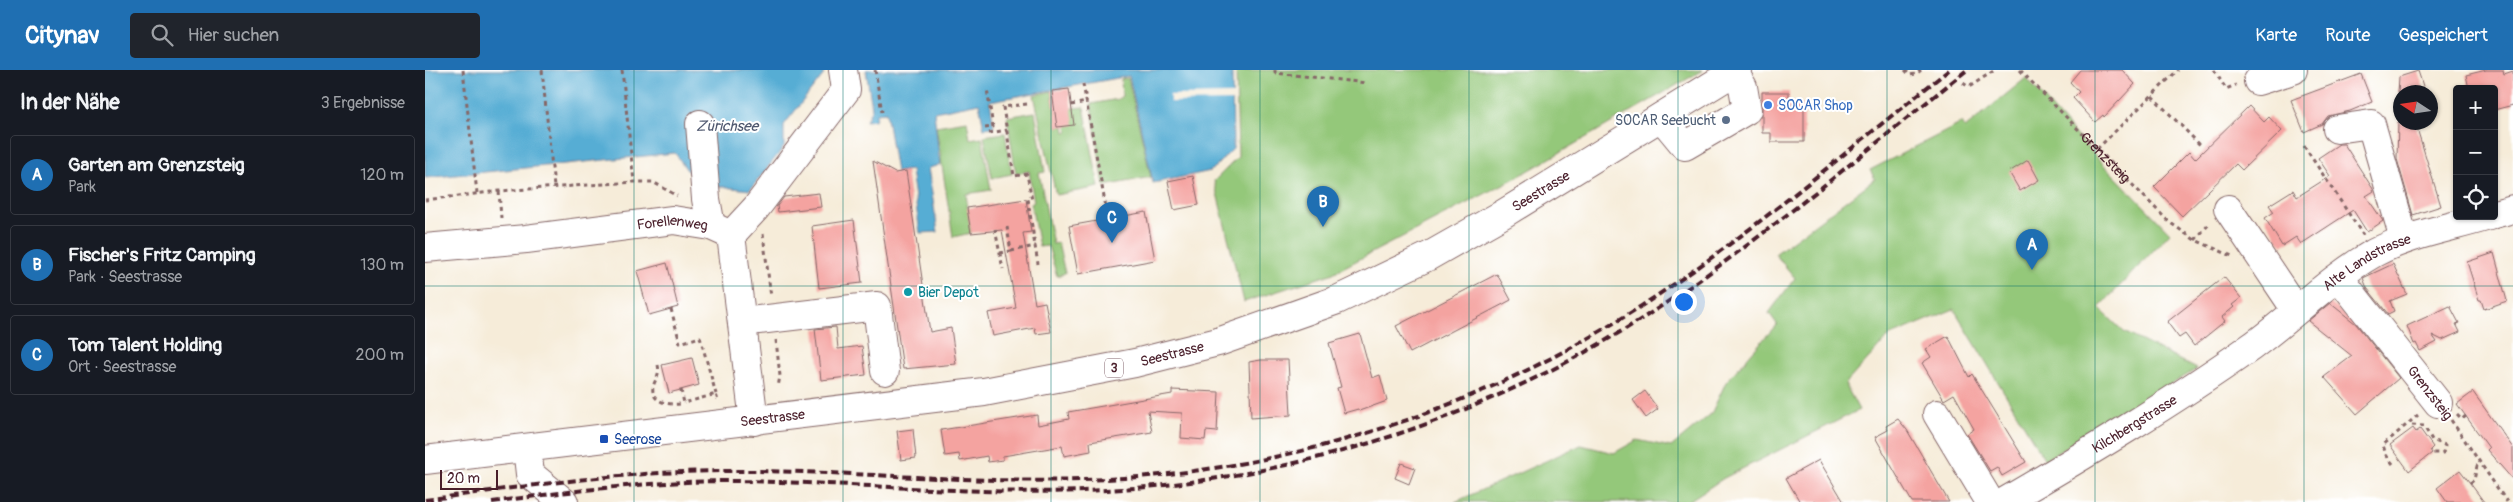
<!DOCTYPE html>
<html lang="de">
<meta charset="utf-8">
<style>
:root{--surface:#171b24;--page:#20242c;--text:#f1f3f6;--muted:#9ea1a6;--line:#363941;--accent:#1f6fb2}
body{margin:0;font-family:Pangolin,sans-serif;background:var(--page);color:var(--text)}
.controls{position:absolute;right:15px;top:15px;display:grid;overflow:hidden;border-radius:5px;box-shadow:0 1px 4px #0004}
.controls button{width:45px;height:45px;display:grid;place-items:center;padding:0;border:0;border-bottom:1px solid var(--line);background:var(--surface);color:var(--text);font:25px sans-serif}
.compass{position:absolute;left:1968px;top:15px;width:45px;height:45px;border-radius:50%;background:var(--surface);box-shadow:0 1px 4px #0004;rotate:282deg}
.scale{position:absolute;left:15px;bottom:12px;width:58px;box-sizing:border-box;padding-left:5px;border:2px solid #4a1f2b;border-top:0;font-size:14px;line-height:18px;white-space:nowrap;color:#4a1f2b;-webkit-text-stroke:4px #fff;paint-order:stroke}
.you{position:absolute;left:1258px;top:231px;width:18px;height:18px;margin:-12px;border:4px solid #fff;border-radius:50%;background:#1a73e8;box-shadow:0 0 0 8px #1a73e833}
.badge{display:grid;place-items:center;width:32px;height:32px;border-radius:50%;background:var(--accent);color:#fff;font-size:16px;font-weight:700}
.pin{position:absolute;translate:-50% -41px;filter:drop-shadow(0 1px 2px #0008)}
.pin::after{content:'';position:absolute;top:26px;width:18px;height:15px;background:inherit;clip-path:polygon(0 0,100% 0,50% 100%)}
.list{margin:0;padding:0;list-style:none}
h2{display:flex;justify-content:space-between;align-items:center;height:65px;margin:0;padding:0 20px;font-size:21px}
h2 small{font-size:16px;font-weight:400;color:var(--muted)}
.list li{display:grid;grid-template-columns:32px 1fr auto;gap:15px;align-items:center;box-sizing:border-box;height:80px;margin:0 10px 10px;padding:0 10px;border:1px solid var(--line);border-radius:5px}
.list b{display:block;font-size:19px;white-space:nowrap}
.list p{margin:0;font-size:16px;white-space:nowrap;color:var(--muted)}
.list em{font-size:16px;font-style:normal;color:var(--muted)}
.icon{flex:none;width:28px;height:28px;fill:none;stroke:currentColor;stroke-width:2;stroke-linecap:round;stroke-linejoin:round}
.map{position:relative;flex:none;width:2088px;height:432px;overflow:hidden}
header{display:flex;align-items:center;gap:30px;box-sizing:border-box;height:70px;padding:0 25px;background:var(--accent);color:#fff}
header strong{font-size:24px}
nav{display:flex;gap:28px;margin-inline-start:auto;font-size:18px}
.search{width:350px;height:45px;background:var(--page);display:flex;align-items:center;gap:12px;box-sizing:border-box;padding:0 18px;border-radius:5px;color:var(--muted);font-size:19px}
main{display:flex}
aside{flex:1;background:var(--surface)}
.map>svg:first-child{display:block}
</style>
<header>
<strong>Citynav</strong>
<div class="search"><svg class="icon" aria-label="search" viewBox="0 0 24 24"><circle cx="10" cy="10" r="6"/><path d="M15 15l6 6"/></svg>Hier suchen</div>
<nav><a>Karte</a><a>Route</a><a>Gespeichert</a></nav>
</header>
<main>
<aside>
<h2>In der Nähe<small>3 Ergebnisse</small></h2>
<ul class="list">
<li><span class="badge">A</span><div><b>Garten am Grenzsteig</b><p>Park</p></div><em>120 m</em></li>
<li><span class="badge">B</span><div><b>Fischer's Fritz Camping</b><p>Park · Seestrasse</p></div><em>130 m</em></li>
<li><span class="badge">C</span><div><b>Tom Talent Holding</b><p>Ort · Seestrasse</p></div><em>200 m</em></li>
</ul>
</aside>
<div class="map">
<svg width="2088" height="432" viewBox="0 0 2088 432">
<rect width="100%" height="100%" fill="#fff"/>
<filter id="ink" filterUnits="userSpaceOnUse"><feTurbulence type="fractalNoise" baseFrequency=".02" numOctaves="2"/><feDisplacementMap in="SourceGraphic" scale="10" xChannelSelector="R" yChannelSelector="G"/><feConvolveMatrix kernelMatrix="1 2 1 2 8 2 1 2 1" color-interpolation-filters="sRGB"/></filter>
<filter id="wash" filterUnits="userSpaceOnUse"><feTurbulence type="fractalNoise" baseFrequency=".0096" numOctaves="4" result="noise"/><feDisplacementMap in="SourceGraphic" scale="20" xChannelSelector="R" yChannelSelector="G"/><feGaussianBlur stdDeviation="1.12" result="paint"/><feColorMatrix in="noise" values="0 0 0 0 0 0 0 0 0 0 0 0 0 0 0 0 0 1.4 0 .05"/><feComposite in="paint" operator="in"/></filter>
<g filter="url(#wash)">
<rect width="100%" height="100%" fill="#f6ecd9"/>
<!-- green -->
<path fill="#94c87a" stroke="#6f7452" d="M811,0h467l-182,105 -190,99 -87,28 -30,-121 24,-24z
M703,8l23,99 -47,9 -13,-82 27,-5 4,-3 -1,-17z
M1601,8l53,61 91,94 -71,75 25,24 73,37 -152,91 -91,-151 -65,27 -44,48 14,26 -135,68 -37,24h-232l126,-57 33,8 23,-13 34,7 40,-33 15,-32 51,-58 -8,-11 26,-35 -20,-24 100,-75 -5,-9 92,-47 3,5z
M627,21l5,36 7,-1 1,6h3l-1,-6 5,-18 12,-1 15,80 -43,8 -22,-100z
M610,42l10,60 -6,1 14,71 5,-1 7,30 -8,3 -9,-30 -9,1 -8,-43 3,-2 -5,-31 -13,3 -9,-57z
M542,51l3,18 12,-2 9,53 -25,4 5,39 -18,4 -17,-111z
M580,63l7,41 -20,4 -8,-42z"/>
<!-- water -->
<path fill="#57add4" stroke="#506680" d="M0,0h395l4,4 -40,51v22l-34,43 -53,-6v-9l-8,-2 -14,-20 -250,25z
M441,0h366l1,79 -22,22 -58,12 -24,-107 -139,25 4,26 -10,1 -5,-25 -45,9 6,53 -12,3 10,64 -18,1 -9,-63 -15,2 -10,-60 -9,1 -2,7 -9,1 6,-13z"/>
<!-- pier -->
<path fill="#f6ecd9" d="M808,24v7l-63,1v-7z"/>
<g id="blocks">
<!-- building -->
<path fill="#f4a3a0" d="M1655,0h42l13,14 -31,33 -1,-2 -8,7 -22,-24 6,-6 -9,-10z
M2061,0h17l1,4 9,-3v34l-19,5v-21h-25l-3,-14z
M1993,1l7,21h-27l1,-15z
M1936,4l11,28 -22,9 -22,5 -6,8 -18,8 -13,-32z
M644,19l5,36 -17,2 -5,-36z
M1337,22h27v13h15v37h-33v-9h-9z
M1824,36l15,16 5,-5 13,14 -40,39 -6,-6 -54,52 -28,-29 35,-35 6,7z
M1973,52h17l26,84 -28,9 -16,-56z
M1914,74h5l29,45 1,2 -8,5 17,25 -16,11 -14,-22 -52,34 -5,-7 -14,9 -17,-28 9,-6 -5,-7 24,-15 4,7 33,-21 -12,-18z
M1603,90l11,20 -19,11 -11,-19z
M448,91l22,12 11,-2 24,161 21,-4 5,36 -53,5z
M768,106l6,29 -25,5 -6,-29z
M394,123l2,14 -43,5 -1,-6 7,-9z
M601,129l5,33 -8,1 12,71 10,-2 6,30 -15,2 -1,-6 -42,8 -5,-23 28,-5 -14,-78 -31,3 -4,-25z
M721,142l9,48 -77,14 -9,-48z
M429,150l8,63 -43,5 -7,-62z
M2069,183l13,48 -23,8 -3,-9h-2l-12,-38z
M242,193l11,44 -29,8 -12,-44z
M1968,194l14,30 -17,7 4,10 -6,3 -21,-26 -4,-10z
M1072,204l14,26 -101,53 -14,-27z
M1799,207l17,21 -9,7 2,2 -12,10 3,4 -31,25 -9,-12 -6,4 -12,-16z
M1905,233l26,21 43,54 -42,36 -33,-37 28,-21 -44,-35z
M2025,236l9,17 -3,1 4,8 -18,8 -10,-5 5,7 -17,9 -4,-8 -2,1 -7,-18z
M411,257l2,22 24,-3 4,29 -45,5 -6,-51z
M935,264l12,44 8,-3 7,26 -28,10 -1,-2 -14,4 -7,-25 4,-1 -12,-44z
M1523,266l21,41 3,-3 54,88 -24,14 -5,-9 -7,4 -23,-37 7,-5 -20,-35 -10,6 -22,-37 9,-6 -5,-8z
M267,288l7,27 -30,8 -7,-28z
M836,290h27l3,55 -40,3 -2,-56z
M747,320l47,2 -2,40 -11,-1 -1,9 -24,-2 1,-25 -34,-2 4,21 -62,10 1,9 -27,5 -2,-10 -59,10v4l-15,2 -1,-6 -27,5 -1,-7 -14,2 -4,-26 96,-15 1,10 31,-6 -1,-7 104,-18z
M1220,321l13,18 -12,9 -13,-18z
M2048,322l40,56v32l-26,-30 2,-2 -32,-44z
M1473,349l9,11 42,72h-37l-37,-65 13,-7 -2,-4z
M1988,358l3,4 4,-3 13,18 -3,3 2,3 -23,18 -19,-26z
M488,359l3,29 -15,2 -4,-29z
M1394,390l25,42h-44l-14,-24z
M976,393l14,5 -6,16 -14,-6z
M2035,400l10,13 14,19h-37l-10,-14z"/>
</g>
</g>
<g filter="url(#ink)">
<use href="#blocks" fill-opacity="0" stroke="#866768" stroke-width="1"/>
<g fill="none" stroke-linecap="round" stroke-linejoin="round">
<defs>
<g id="minor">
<path d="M1833,11l35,-11"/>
<path d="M1236,47l24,29 62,-36 -4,-23 -9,-15"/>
<path d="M275,54l6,75 5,27"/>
<path d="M1912,59l34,-5 33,115"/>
<path d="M1803,139l68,101"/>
<path d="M2069,144l19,-5"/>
<path d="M306,165l25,-27 90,-118 -3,-20"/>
<path id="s2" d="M0,178l101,-9 147,-19 38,6 20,9 23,186"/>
<path d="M1920,215l93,118"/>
<path d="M317,252l135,-16 8,65"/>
<path d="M1512,344l53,88"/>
<path d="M102,378l3,26 34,28"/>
<path id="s3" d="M1579,432c84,-49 168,-99 247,-155 42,-30 76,-67 123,-94 36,-19 76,-25 115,-37"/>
</g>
<g id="major">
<path id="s4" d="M0,390l559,-68 151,-29 83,-21 119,-42 92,-44 74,-42 234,-144"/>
</g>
</defs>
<!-- minor casing -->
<use href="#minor" stroke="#866768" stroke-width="30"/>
<!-- major casing -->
<use href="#major" stroke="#866768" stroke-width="30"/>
<!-- path -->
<g stroke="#866768" stroke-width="3" stroke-dasharray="4 4" stroke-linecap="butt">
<path d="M38,0l14,123"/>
<path d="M117,0l12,117"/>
<path d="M197,0l12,112"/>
<path d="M450,0l7,42"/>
<path d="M850,0v3l92,10"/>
<path d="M1480,0l5,5 6,-1 5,-4"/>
<path id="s1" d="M1595,0l149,152 26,18 37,16"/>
<path d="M1789,0l12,19 10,-4"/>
<path d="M1538,13l6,4 26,-17"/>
<path d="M658,14l25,135"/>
<path d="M1727,26l50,51"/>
<path d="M602,34l-24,3 11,69 13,-2 5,26 -4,1 7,45"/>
<path d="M646,35l15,-3"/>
<path d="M560,58l8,-1 -6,-38"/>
<path d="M564,63l18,-3"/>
<path d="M1879,76l59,89"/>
<path d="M1672,79l81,-79"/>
<path d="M74,121l2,27"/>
<path d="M0,130l74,-9 135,-9h19l24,14"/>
<path d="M570,159l8,40"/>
<path d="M338,164l8,63"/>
<path d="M1770,170l15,-17"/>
<path d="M586,181l24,-5 3,18"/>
<path d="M575,183l11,-2 -4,-24"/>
<path d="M246,239l9,34 20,-6 16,57"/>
<path d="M351,270l4,36 -2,11"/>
<path d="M233,295c3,12 -7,18 -5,27 2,12 22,14 31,11"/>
<path d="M256,320l3,13 32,-9 2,7"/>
<path d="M2032,344l5,5 4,-3"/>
<path d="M2026,350l56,82"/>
<path d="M1987,355l12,1 8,14 13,5 -2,8h-11"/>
<path d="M1968,394l-7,-9 -3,-10 35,-30"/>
<path d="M2045,413l4,-3 3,-14 3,-2"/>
</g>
<!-- minor -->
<use href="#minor" stroke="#fff" stroke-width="28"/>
<!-- major -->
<use href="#major" stroke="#fff" stroke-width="28"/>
<!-- rail -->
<path stroke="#4a1f2b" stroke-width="4" stroke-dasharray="8 4" stroke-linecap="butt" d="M0,430c101,-14 201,-29 303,-29 132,-1 264,16 396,7 180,-12 358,-71 511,-168 111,-71 211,-159 314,-240
M67,432c79,-11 159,-21 239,-21 117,1 235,14 352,10 198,-7 392,-67 560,-173 114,-73 218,-164 324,-248"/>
</g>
</g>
<!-- grid -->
<path fill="none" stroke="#0f766e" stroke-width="1" stroke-opacity="0.55" d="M209,0v432M418,0v432M626,0v432M835,0v432M1044,0v432M1253,0v432M1462,0v432M1670,0v432M1879,0v432M0,216h2088"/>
<!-- markers -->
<circle fill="#3f7fe0" stroke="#fff" stroke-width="2" cx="1343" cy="35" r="5"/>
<circle fill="#5c6f8a" stroke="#fff" stroke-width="2" cx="1301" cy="50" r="5"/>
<circle fill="#0f9aa8" stroke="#fff" stroke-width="2" cx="483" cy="222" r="5"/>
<rect fill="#1a4fb4" stroke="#fff" stroke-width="2" x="174" y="364" width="10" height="10" rx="2.5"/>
<g text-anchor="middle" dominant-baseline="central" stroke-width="4" stroke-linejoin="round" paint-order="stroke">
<!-- shield labels -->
<rect fill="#fff" stroke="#80626b" stroke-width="1" x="680" y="288.5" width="18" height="19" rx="4"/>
<g font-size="12" font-weight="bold" fill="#4a1f2b">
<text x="689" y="298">3</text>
</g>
<!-- shop labels -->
<g font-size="14" fill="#366cbe" stroke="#fff" text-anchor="start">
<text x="1353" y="35">SOCAR Shop</text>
</g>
<!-- service labels -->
<g font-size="14" fill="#4e5e75" stroke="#fff" text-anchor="end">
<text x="1291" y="50">SOCAR Seebucht</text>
</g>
<!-- street labels -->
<g font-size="14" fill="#4a1f2b" stroke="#fff">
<text stroke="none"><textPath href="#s1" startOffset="122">Grenzsteig</textPath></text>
<text stroke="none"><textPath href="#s4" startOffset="1160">Seestrasse</textPath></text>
<text stroke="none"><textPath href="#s2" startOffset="249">Forellenweg</textPath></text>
<text stroke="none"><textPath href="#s3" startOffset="436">Alte Landstrasse</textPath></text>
<text stroke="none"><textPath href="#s4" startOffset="755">Seestrasse</textPath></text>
<text transform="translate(2005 323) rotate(52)">Grenzsteig</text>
<text stroke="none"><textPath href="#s4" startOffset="350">Seestrasse</textPath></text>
<text stroke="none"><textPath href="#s3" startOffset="152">Kilchbergstrasse</textPath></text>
</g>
<!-- culture labels -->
<g font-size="14" fill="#0d838f" stroke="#fff" text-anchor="start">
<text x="493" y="222">Bier Depot</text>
</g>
<!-- transit labels -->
<g font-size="14" fill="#164399" stroke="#fff" text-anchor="start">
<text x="189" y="369">Seerose</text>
</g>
<!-- water labels -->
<g font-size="15" font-style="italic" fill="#4f586f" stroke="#fff">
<text x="302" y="56">Zürichsee</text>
</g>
</g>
</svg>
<div class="controls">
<button>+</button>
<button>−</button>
<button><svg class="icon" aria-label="locate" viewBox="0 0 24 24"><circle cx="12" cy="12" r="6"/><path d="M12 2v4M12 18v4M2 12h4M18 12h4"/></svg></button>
</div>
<svg class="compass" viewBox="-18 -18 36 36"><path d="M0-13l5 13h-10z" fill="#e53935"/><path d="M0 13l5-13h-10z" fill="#9ea1a6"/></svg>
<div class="scale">20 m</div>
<div class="you"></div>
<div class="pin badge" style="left:1607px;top:200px">A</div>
<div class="pin badge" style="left:898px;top:157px">B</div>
<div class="pin badge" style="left:687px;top:173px">C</div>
</div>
</main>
